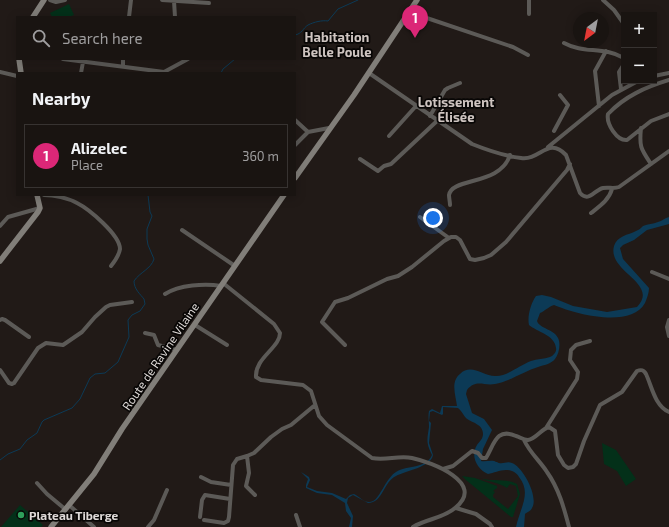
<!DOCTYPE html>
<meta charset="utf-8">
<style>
:root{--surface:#191411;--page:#26211f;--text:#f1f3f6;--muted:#9f9e9f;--line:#373331;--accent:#db2777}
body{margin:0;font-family:"Exo 2",sans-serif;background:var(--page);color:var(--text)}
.controls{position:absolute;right:12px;top:12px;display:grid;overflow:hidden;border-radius:0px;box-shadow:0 2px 10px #0003}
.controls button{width:36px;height:36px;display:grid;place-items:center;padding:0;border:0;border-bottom:1px solid var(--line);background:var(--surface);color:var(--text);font:20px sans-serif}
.compass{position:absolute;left:573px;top:12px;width:36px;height:36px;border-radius:50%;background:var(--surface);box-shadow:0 2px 10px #0003;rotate:212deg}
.you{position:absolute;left:433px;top:218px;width:14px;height:14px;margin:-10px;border:3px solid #fff;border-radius:50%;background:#1a73e8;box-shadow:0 0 0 6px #1a73e833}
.badge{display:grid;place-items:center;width:26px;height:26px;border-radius:50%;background:var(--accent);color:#fff;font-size:13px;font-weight:700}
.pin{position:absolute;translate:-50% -33px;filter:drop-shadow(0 1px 2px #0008)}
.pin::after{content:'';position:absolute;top:21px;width:14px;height:12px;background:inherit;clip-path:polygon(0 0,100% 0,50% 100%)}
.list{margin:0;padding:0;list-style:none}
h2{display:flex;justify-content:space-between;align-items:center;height:52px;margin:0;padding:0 16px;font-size:17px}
h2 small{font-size:13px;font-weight:400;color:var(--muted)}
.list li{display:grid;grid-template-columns:26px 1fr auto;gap:12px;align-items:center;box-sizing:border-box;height:64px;margin:0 8px 8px;padding:0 8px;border:1px solid var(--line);border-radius:0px}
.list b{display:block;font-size:15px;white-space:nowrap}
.list p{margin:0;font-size:13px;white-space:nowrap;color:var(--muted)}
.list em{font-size:13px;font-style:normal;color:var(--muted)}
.icon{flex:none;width:22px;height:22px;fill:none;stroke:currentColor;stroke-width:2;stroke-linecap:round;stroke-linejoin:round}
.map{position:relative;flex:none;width:669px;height:527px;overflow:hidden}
.search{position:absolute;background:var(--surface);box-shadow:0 2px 10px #0003;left:16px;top:16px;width:280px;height:44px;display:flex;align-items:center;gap:10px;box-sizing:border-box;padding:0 14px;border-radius:0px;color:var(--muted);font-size:15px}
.panel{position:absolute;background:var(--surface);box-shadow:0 2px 10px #0003;left:16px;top:72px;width:280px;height:124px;border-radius:0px}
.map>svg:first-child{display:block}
</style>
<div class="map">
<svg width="669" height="527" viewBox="0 0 669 527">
<rect width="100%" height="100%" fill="#211a17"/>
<!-- green -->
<path fill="#033019" d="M69,4l5,11 -5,2h-17l-2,-4z
M602,443l14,7 20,29 -10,7 -9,-15 -13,-7z
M462,476l13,2 22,8v2l-4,3 2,1 -2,3v2l15,12 10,-13 -2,-10 -6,-2 -3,4c-9,-6 -18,-6 -28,-10 12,4 27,0 38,6l3,10 -7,23h-2l-45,-37z
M20,505l23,20 -2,2h-40z"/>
<!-- water -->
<path fill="#0c3a56" d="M669,217v7l-22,6 -13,10 -11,5 -3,3 3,11 26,29c0,5 -2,10 -4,15 -14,26 -70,11 -91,2 -6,2 -9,6 -14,8l-3,8c3,8 17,8 21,17 3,6 1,16 -3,21 -4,5 -11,6 -17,8 -13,4 -30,15 -43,17 -12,2 -19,-5 -28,6l-1,4 6,19 12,6 8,11 -9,19 -2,12c4,1 9,-1 13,0 0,0 5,2 5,2 5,1 8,-2 13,0 11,4 27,34 20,45 -1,3 -5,4 -7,6l-1,13h-8c4,-19 16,-34 3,-50 -3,-5 -8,-7 -13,-7 -7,0 -12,3 -18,4 -11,-5 -18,-18 -11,-29 2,-3 6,-6 6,-11 0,-10 -11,-11 -17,-16 -3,-3 -4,-7 -8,-10l-15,-1v7l-1,1 -9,-4 -3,1 -1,9 2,2 -2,20 4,12c-2,12 -28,16 -37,21 -13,6 -13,27 -28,27l-15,-8 -5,3 -1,5 6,13 -1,11h-3l2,-9 -5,-7 -1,-8 -13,-8 -15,-2 -11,-5v-3l2,-6 -7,-7 8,5 1,3 -3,7 10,4 15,2 14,6 4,-4 4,-1c6,3 12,11 19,7 7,-3 13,-23 23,-29 11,-7 30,-3 36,-17 -6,-12 -5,-15 -3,-28 0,-5 -1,-11 0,-16l3,-2 8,4 2,-7h15c-1,-10 -7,-24 3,-32 11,-11 23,2 35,2 11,1 25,-11 36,-15 6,-2 13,-2 19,-4 3,-1 7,-5 6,-9 -1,-13 -19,-16 -27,-23 -2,-9 2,-22 7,-29l6,-1 9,2 22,9 34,6 30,-5c23,-24 -30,-35 -23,-61 3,-10 14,-11 22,-15 3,-1 5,-3 7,-5 5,-2 10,-2 15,-4 4,-1 7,-4 11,-5z"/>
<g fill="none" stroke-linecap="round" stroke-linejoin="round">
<!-- stream -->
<path stroke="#0c3a56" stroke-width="1" d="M295,35c7,-1 8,-7 13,-10 6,-3 14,-5 20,-4l10,-12 20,-9
M221,73l2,-4 12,-10
M0,460l8,-6 12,-5 7,-9 10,-7 5,-11 2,-2 28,-12 8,-9 10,-21 5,-4 10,-1 13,-11 11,-25 -1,-17 4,-5 8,-4 5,-7 -1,-5c-4,-5 -10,-10 -10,-18 6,-9 17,-12 20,-22l-6,-14 -1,-6v-10l5,-13 -2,-4 -2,-17"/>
<!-- street -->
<path stroke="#5c5a57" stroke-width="4" d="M50,0l6,2 9,-2
M162,0l47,3
M529,0v14
M603,0l11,10 10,14
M174,1l1,16
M409,12l104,35 15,8
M129,17l2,-17
M564,43c20,11 39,3 60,15
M63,59l101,13 24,-13
M123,66v-7
M0,72l17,4
M81,73l2,-11
M369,73l103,71c15,6 32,12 49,14 19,3 27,-22 45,-3l14,38c9,10 14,-3 23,-5 6,-1 11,1 16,-1l50,-36
M654,76l15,-3
M669,80c-23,7 -44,16 -61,34 -2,10 9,27 19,26l24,-19 18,-7
M621,89l-2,-17 5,-8
M599,106l-4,-35 11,-20
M430,116l15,-26 3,-2 12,-5
M295,120l13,12
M641,128c-2,19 0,21 10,36
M554,131l14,-26 -8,-10
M389,136l27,-30
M295,145l13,-13 21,-4
M548,147l64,-52 26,-14
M360,159l18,12 6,-5 7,-2 46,-43
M44,195c10,0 24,3 33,8 12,6 43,32 43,46 -1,7 -5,12 -9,17
M450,205c0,-3 -1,-7 -1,-10 3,-18 51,-9 61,-40
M591,213c9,-7 18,-13 21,-24
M420,217l29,21
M0,226l8,-9 32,-9
M182,230l53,36
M652,272l17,7
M223,283l51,41 6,9c0,3 -1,6 -3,9 -7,11 -22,20 -21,35l5,3 42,5 8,6 8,25 8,9 45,33c14,3 26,-3 40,0 19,4 75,25 43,50 -11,10 -29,11 -42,19
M165,294c14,-9 40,-11 56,-8
M0,320l2,-1 3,1 24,17
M669,320l-2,7 2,9
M195,325l32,20
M145,333l9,2 4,10 19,5
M345,345l-23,-23 13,-20 13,-4 39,-19 11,-3 14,-9 32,-26 7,-4h5l4,3 10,19 5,1 9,-2 7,-3 15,-13 61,-72 3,-6
M0,370l9,13 3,1 2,-1 24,-35 8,-5 17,2 19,-13 13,-15 11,-10 4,-2 22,-3
M546,428l31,-49 1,-7 -8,-12 1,-10 5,-5 14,-4
M524,440c6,13 16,21 23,32 12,17 17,36 22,55
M443,469l10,-3 19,-15 6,2 4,5h4c8,-13 10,-31 30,-22 4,1 7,4 12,4 8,-1 13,-11 21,-13l6,4 3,24 6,10 4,3 5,-1 3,-3 8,-23 16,-36 22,-13 15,-21c5,-2 7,-1 9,3 6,13 9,32 23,38
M201,477l10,5 20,3
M37,483l10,11 18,15
M255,495l-9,-9 3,-13 -2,-17 7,-3 17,-16 11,-8 9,-4 24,-20
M69,505l25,22
M456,508l20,6 14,10 2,3
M296,515l4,12
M200,517l2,-17 3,-5 25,4
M204,520l20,3 4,-2 1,-4 4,-52 4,-6 10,-3
M148,527l6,-7 13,-30"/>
<!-- secondary -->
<path stroke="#817e79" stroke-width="5.5" d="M33,17l11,-17
M19,59l2,14
M295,178l59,-83 63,-95
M0,261l38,-49 2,-4 -3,-13
M51,527l43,-53 28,-45 162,-234"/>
</g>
<!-- markers -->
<circle fill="#2e9e5b" stroke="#080605" stroke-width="1.5" cx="21" cy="515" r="4"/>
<g text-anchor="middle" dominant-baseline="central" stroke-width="3.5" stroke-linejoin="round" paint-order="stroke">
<!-- street labels -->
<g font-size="12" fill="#ded9d7" stroke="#080605">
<text transform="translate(160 356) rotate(-56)">Route de Ravine Vilaine</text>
</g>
<!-- poi labels -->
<g font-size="12" font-weight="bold" fill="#ded9d7" stroke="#080605" text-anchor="start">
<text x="29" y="515">Plateau Tiberge</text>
</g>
<!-- neighbourhood labels -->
<g font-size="13" font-weight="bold" fill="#cec4c0" stroke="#080605">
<text x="337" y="37">Habitation<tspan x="337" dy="15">Belle Poule</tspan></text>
<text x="456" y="102">Lotissement<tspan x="456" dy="15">Élisée</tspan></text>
</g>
</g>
</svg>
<div class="controls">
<button>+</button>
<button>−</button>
</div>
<svg class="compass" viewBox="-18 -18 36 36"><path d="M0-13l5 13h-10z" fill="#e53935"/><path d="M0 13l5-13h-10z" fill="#9f9e9f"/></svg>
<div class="you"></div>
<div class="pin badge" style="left:415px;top:38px">1</div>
<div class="search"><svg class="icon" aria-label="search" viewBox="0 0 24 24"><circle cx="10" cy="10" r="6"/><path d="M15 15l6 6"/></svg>Search here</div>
<section class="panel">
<h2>Nearby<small></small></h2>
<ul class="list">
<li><span class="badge">1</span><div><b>Alizelec</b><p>Place</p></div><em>360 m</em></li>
</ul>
</section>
</div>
